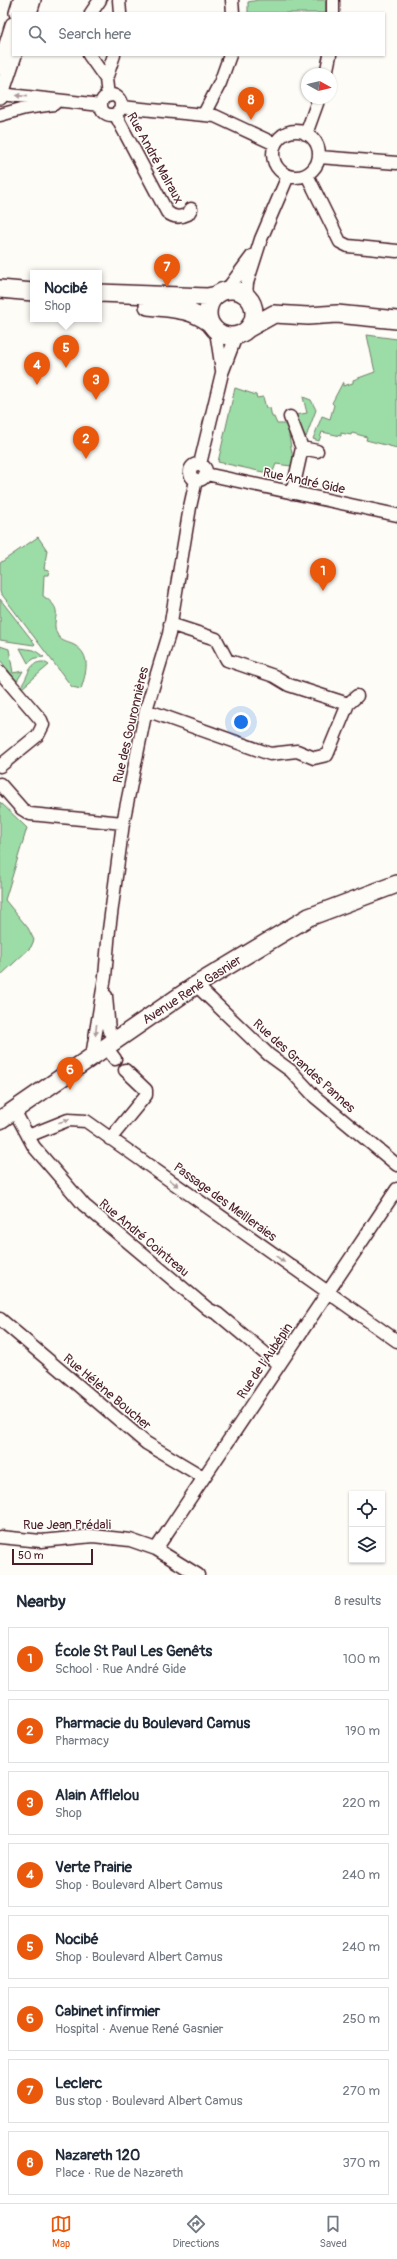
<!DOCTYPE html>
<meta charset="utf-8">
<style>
:root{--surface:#fff;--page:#f6f6f7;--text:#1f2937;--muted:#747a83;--line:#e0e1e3;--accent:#ea580c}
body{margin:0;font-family:Pangolin,sans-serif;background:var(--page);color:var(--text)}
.controls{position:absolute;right:12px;bottom:12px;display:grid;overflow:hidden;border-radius:0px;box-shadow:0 1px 3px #0004}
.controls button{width:36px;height:36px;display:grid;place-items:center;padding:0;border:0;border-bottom:1px solid var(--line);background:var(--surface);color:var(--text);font:20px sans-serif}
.compass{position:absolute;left:301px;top:68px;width:36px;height:36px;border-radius:50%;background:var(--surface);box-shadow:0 1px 3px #0004;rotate:98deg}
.scale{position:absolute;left:12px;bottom:10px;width:81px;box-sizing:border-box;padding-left:4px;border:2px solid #4a1f2b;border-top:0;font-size:11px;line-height:14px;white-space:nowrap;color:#4a1f2b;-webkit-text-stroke:3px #fdfcf7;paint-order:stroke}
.you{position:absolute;left:241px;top:722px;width:14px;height:14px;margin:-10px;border:3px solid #fff;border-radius:50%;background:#1a73e8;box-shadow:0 0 0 6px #1a73e833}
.badge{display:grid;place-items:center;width:26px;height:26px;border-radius:50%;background:var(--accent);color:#fff;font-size:13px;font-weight:700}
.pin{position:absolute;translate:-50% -33px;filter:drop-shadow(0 1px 2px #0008)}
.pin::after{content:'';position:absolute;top:21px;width:14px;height:12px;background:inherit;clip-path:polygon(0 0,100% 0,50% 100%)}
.popup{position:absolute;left:30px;top:270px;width:72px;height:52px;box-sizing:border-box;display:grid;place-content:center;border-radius:0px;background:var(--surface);filter:drop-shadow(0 1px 3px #0005);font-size:13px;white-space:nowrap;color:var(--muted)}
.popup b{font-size:15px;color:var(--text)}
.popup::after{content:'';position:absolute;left:50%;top:100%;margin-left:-8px;border:8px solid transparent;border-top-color:var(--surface)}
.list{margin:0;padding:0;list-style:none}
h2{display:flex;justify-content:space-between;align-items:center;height:52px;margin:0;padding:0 16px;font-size:17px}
h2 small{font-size:13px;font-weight:400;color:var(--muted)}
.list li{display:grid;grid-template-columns:26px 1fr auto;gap:12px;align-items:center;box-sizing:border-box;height:64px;margin:0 8px 8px;padding:0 8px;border:1px solid var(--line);border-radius:0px}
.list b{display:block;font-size:15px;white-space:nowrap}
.list p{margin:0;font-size:13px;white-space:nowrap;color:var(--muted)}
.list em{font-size:13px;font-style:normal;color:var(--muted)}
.icon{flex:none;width:22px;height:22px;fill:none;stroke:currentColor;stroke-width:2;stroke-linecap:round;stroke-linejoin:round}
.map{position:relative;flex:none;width:397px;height:1575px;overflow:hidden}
.search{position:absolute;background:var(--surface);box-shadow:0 1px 3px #0004;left:12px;right:12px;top:12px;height:44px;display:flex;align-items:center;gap:10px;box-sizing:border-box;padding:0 14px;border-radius:0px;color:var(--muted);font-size:15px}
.sheet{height:628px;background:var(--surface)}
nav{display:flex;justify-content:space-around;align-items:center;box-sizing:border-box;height:56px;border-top:1px solid var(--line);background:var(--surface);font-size:11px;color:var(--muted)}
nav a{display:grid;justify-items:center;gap:2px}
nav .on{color:var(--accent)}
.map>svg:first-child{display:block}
</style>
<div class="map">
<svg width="397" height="1575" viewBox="0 0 397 1575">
<rect width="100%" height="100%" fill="#fdfcf7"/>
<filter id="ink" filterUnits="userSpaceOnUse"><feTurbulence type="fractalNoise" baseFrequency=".025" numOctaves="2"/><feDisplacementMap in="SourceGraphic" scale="8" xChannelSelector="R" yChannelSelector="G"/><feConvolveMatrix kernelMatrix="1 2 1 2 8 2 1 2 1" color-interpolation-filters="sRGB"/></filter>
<g filter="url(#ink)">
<!-- green -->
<path fill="#9cdda7" stroke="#737e69" d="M258,0h68v13h-78v-11z
M367,335l30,4v109l-31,-8 1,-3 -15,-4 -1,2 -10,-2v3l-19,-4 -3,9 -6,-2 9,-23 8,3 4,-14 -2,-2 11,-21v4l10,-3v-3l22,-8z
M235,388l21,7 1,3 6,-1 3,11h4l2,9h2l3,7h10l6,35 -2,7 -15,-2 -4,10 -54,-12z
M303,397l8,3 5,10 -10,27 -4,-5 -6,-17 11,-2z
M38,537l9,13 -3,19 5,1 -1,5h-4l-1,21c25,16 5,22 15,40 4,6 10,6 16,9 18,10 12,28 7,44l-9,-2 -72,-95v-29z
M0,599l35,45 -1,1 -34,-5z
M0,646l9,3 4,24 10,-2 -6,10 -17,-21z
M20,648l14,2 10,7 -9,1 -7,5z
M44,662l5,3 -27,23 -1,-2c8,-9 7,-25 23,-24z
M0,802l27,26 -22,72 23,28 6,12 -3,7 -31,29z"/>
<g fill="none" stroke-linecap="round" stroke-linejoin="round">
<defs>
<path id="minor" d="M119,0l1,13
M232,0l1,13
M333,0v13
M91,13l9,-13
M89,55l17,24
M326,74l4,-19
M0,94l101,11
M101 105a10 10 0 1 1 20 0a10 10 0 1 1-20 0Z
M108,96l-2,-17 8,-24
M121,107l94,9 60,28
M115,114l52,98c7,6 13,6 21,2l3,-5
M204,114l16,-31 10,-28
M0,115l25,-7 29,-4
M273 154a23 23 0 1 1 46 0a23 23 0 1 1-46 0Z
M306,134l13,-36
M319,157l78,6
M307,175l33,67 8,4 49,5
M226,291l26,-35
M246,295l1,-12 14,-44 27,-63
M216,331l6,39
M290,417l12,31 -10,45
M302,448l15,3
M190 472a8 8 0 1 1 16 0a8 8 0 1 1-16 0Z
M200,464l22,-91 14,-37
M206,474l191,41
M170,624l46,15 11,21 47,16 15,9 59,19 9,-8
M0,672l41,48 2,5 -5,10 -38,31
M146,710l124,44 27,-3 17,7 13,-3 21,-51
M0,784l22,25 8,5 93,9
M196,985l73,70 22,16 24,26 82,68
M106,996l3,35 8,8
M106,1047l9,12
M92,1056l13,-79 4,-47 14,-107 23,-113 23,-76 21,-127 6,-27
M14,1110l20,37 50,58 124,104 10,5 61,51
M28,1136l40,-16 18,1 311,220
M110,1139l36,-44v-5l-21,-20
M0,1319l146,124 57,34
M0,1537l41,4 52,-5 37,4 26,9 42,26
M156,1549l241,-360"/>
<path id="tertiary" d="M17,13l4,-13
M29,13l4,-13
M0,67l13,-42
M0,97l14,-42"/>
<path id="secondary" d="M0,289l33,3
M208 313a23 23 0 1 1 46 0a23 23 0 1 1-46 0Z
M99,293l108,4 10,-2
M148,306c25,3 41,2 62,17
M249,328l25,-14 34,2 29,-2 60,6
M0,1120l196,-135 113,-68 88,-33"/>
</defs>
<!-- minor casing -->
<use href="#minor" stroke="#4a1f2b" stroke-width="15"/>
<!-- tertiary casing -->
<use href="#tertiary" stroke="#4a1f2b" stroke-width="18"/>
<!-- secondary casing -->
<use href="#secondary" stroke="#4a1f2b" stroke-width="20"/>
<!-- minor -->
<use href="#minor" stroke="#fdfcf7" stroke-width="12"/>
<!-- tertiary -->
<use href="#tertiary" stroke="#fdfcf7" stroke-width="15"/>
<!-- secondary -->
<use href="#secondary" stroke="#fdfcf7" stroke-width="17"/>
</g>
<!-- one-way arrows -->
<defs><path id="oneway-solid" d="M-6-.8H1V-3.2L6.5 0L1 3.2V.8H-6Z"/></defs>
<g fill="#ac999b">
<use href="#oneway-solid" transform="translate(21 96) rotate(-174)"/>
<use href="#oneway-solid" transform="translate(96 1030) rotate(96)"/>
<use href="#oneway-solid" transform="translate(64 1121) rotate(-18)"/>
<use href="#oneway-solid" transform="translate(174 1183) rotate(35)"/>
<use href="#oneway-solid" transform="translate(280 1259) rotate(36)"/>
</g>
</g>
<g text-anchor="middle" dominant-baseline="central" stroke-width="3" stroke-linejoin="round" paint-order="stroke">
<!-- street labels -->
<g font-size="13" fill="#4a1f2b" stroke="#fdfcf7">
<text transform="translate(155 158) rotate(61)">Rue André Malraux</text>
<text transform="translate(304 481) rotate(12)">Rue André Gide</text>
<text transform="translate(131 725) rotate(-77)">Rue des Gouronnières</text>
<text transform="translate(192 990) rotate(-33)">Avenue René Gasnier</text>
<text transform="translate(304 1066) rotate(42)">Rue des Grandes Pannes</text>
<text transform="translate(225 1202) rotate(36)">Passage des Meilleraies</text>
<text transform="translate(144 1238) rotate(40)">Rue André Cointreau</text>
<text transform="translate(265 1361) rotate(-56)">Rue de l'Aubépin</text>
<text transform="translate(107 1392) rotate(40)">Rue Hélène Boucher</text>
<text x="67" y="1525">Rue Jean Prédali</text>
</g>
</g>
</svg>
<div class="controls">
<button><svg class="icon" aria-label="locate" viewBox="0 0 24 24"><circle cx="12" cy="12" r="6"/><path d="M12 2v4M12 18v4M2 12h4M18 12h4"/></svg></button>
<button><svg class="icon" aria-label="layers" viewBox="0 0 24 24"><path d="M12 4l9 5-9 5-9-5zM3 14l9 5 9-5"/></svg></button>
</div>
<svg class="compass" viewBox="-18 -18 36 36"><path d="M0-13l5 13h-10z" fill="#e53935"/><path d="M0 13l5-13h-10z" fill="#747a83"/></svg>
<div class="scale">50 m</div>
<div class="you"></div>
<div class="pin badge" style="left:323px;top:591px">1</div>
<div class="pin badge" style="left:86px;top:459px">2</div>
<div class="pin badge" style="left:96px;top:400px">3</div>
<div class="pin badge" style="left:37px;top:385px">4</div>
<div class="pin badge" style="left:66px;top:368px">5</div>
<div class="popup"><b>Nocibé</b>Shop</div>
<div class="pin badge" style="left:70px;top:1090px">6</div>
<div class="pin badge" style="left:167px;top:287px">7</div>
<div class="pin badge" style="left:251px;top:120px">8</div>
<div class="search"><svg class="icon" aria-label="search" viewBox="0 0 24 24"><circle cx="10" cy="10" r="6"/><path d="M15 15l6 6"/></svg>Search here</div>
</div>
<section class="sheet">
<h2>Nearby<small>8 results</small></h2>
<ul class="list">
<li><span class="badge">1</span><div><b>École St Paul Les Genêts</b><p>School · Rue André Gide</p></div><em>100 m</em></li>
<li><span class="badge">2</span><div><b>Pharmacie du Boulevard Camus</b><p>Pharmacy</p></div><em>190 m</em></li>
<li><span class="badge">3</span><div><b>Alain Afflelou</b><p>Shop</p></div><em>220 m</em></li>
<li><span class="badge">4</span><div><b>Verte Prairie</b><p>Shop · Boulevard Albert Camus</p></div><em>240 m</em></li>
<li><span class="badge">5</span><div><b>Nocibé</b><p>Shop · Boulevard Albert Camus</p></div><em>240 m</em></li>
<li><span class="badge">6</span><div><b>Cabinet infirmier</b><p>Hospital · Avenue René Gasnier</p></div><em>250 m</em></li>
<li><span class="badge">7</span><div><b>Leclerc</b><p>Bus stop · Boulevard Albert Camus</p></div><em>270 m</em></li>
<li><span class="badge">8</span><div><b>Nazareth 120</b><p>Place · Rue de Nazareth</p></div><em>370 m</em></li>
</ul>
</section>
<nav>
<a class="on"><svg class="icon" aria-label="map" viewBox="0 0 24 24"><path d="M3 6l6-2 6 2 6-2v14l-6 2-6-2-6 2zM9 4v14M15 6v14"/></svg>Map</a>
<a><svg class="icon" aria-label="directions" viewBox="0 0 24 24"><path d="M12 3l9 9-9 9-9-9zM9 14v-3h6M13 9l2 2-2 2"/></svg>Directions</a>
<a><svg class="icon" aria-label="saved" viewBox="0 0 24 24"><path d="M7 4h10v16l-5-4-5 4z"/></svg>Saved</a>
</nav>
